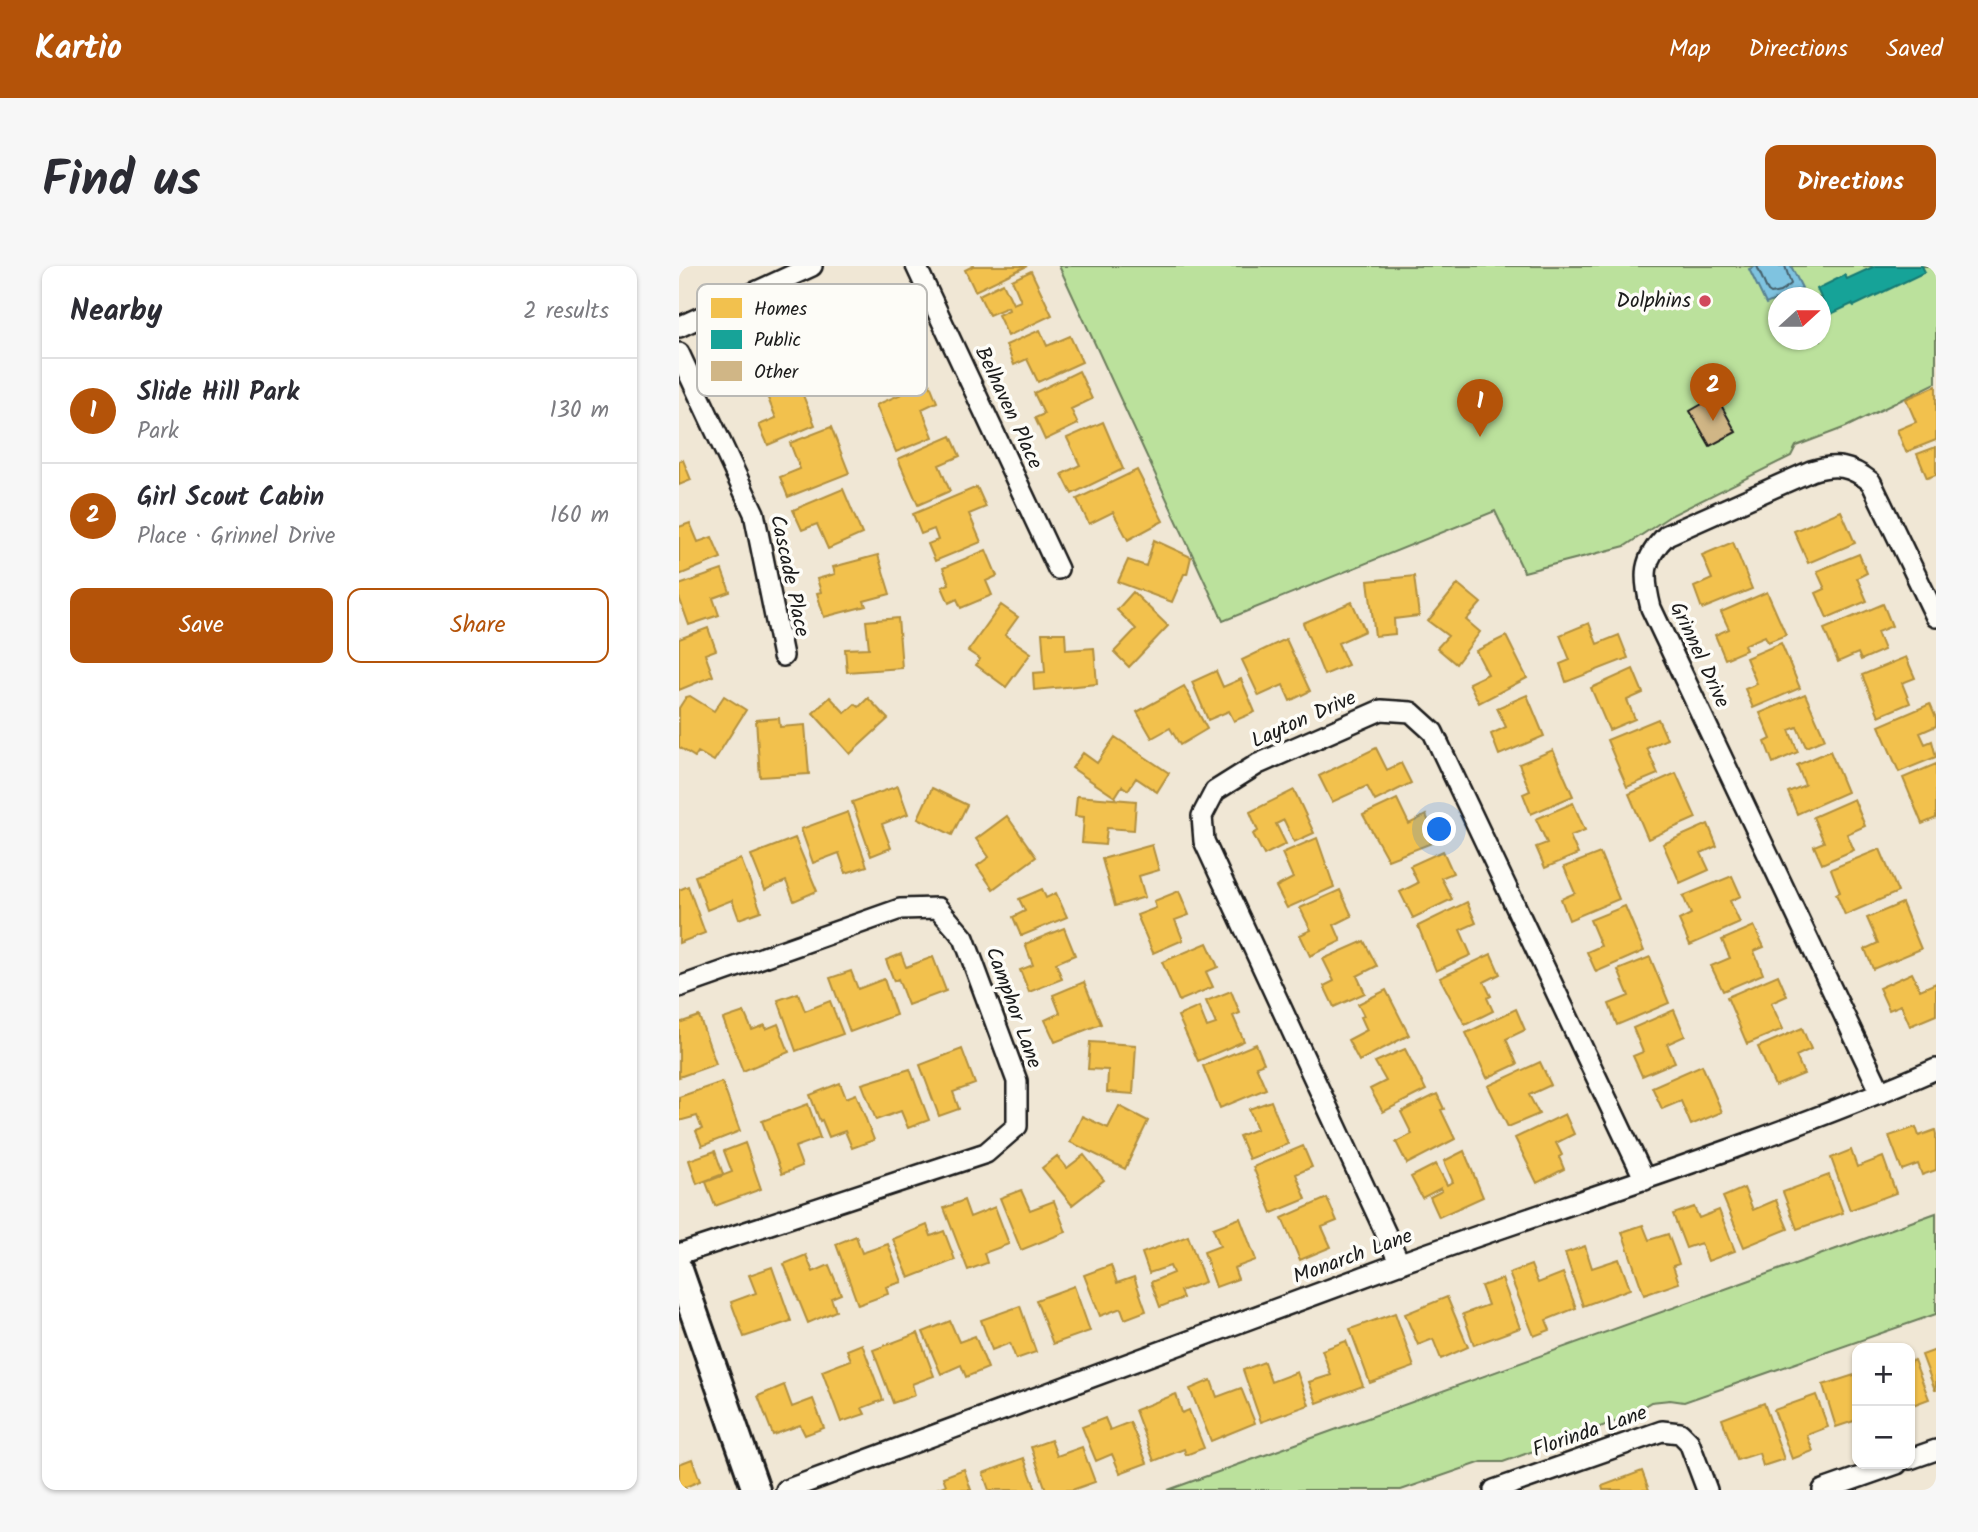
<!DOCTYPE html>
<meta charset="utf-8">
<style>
:root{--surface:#fff;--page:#f7f7f7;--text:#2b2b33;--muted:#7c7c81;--line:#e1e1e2;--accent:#b45309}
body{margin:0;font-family:Kalam,sans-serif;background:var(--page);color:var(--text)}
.controls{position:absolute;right:21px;bottom:21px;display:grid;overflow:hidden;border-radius:14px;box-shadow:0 2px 5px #0004}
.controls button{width:63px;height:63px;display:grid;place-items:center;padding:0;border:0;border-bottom:2px solid var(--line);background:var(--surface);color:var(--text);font:35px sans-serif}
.compass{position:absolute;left:1089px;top:21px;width:63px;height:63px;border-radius:50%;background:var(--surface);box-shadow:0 2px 5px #0004;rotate:69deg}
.you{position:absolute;left:761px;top:564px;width:24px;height:24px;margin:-18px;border:5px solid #fff;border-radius:50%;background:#1a73e8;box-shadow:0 0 0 10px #1a73e833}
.badge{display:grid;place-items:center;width:46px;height:46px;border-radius:50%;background:var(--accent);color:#fff;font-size:23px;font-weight:700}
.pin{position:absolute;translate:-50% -58px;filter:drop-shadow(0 2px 4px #0008)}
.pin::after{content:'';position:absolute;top:37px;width:24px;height:21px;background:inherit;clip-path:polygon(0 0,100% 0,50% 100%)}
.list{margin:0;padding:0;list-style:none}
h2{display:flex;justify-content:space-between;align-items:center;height:91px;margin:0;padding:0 28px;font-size:30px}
h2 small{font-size:23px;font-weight:400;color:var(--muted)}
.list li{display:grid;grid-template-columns:46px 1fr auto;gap:21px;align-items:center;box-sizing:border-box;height:105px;padding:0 28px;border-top:2px solid var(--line)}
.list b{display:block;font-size:26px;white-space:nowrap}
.list p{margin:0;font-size:23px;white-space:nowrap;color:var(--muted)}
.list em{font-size:23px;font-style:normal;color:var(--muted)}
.actions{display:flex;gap:14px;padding:21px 28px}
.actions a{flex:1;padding:16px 0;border:2px solid var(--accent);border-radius:14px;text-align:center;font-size:24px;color:var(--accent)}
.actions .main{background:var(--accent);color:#fff}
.map{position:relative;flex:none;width:1257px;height:1224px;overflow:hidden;border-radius:14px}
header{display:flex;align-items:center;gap:42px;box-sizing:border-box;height:98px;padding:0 35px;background:var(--accent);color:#fff}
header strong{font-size:33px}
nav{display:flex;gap:38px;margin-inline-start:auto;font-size:24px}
.intro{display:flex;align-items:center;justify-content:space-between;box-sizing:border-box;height:168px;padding:0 42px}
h1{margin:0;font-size:49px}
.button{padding:18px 32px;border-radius:14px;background:var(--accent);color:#fff;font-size:24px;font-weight:700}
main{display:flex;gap:42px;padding:0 42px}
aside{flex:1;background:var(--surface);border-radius:14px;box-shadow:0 2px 5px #0004}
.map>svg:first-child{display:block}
</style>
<header>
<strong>Kartio</strong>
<nav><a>Map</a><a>Directions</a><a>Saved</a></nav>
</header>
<div class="intro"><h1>Find us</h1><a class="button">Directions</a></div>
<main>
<aside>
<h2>Nearby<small>2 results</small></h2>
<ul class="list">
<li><span class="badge">1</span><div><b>Slide Hill Park</b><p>Park</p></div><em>130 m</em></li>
<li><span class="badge">2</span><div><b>Girl Scout Cabin</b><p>Place · Grinnel Drive</p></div><em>160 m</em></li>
</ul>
<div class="actions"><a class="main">Save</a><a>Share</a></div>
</aside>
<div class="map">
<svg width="1257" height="1224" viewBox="0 0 1257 1224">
<rect width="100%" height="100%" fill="#f0e7d5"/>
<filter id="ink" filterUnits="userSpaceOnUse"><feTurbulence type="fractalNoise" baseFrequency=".0143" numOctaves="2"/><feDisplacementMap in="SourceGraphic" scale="14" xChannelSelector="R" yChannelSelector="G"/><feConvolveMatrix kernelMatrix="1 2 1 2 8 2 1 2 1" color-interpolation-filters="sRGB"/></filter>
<g filter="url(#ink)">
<!-- green -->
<path fill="#bbe19c" stroke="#6c7e5c" stroke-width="2" fill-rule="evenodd" d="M380,0h877v117l-90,44 -50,19 -5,10 -121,60 -45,30 -101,26 -29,-61 -272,110zM1100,32h42v42h-42z
M1257,947v101l-252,88 -14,-2 -19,2 -26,16 -122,44h-21l-81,28h-233z"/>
<!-- water -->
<path fill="#7fc3e0" stroke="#578092" stroke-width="2" d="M1078,0h34l11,22 -36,16 -17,-35z"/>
<!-- homes -->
<path fill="#f2c14e" stroke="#b2903f" stroke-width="2" d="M294,0h54l-52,25 -10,-21z
M352,5l21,44 -44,21 -10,-21 11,-5 -1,-3 -19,8 -10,-20 24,-12 10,21 8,-3 -9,-21z
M361,64l7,16 23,-10 12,26 -44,20 -11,-23 -13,6 -8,-20z
M400,105l13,28 -21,10 7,15 -33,16 -10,-22 9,-4 -10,-21z
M117,112l19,47 -47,20 -9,-20 17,-7 -11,-27z
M250,116l8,20 -15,7 11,28 -37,15 -20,-47z
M1257,120v54l-30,12 -9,-22 19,-8 -10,-23z
M424,156l20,47 -51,25 -10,-20 18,-9 -13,-27z
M152,161l18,46 -61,24 -8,-20 20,-8 -10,-26z
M272,170l9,20 -21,9 11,26 -32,14 -20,-46z
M1257,181v28l-9,3 -10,-24z
M4,194l8,20 -12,5v-24z
M458,204l26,51 -35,19 -15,-28 -24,12 -12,-25z
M298,221l9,20 -17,7 12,28 -46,19 -7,-17 10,-4 -4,-11 -13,5 -8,-20z
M164,223l19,45 -34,15 -11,-25 -15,6 -9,-20z
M1162,245l14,32 -47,20 -14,-32z
M11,257l8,19 14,-5 9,21 -42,17v-48z
M475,274l37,17 -4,17h-3l-12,28 -54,-20 10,-22 18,6z
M1054,276l19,47 -50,20 -8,-22 18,-8 -10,-24z
M307,284l11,26 -11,5 6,14 -31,13 -4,-9 -8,4 -7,-16 7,-3 -6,-16z
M1180,288l8,19 -10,5 10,23 -40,17 -11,-25 9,-4 -8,-18z
M199,289l12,39 -26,7 2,5 -42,11 -7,-24 4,-1 -4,-13 18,-5 -2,-7z
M43,304l8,22 -17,6 6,17 -30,10 -10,-28v-12z
M735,310l5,40 -25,3 1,15 -20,2 -7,-55z
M779,318l23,19 -15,17 14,12 -24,32 -19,-16 11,-12 -20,-15z
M454,326l35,34 -39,41 -15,-15 22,-23 -19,-19z
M1088,326l19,43 -18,7 -3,-6 -21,9 2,5 -21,9 -10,-24 14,-6 -8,-17z
M673,336l13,29 -27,12 10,22 -24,10 -21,-52z
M1204,338l9,22 -15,6 7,18 -23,10 -3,-7 -20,9 -14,-33z
M322,339l17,12 -13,18 26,18 -25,34 -30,-22 4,-6 -12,-8z
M219,352l4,50 -55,4 -2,-23 24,-1 -3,-27z
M910,357l8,21 22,-9 9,23 -62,24 -6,-18 10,-4 -10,-25z
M29,362l8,22 -11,4 8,22 -34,14v-51z
M363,367h23l1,17 28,-2 3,36 -63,6 -1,-17 12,-1z
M827,370l21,42 -48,25 -10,-20 19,-9 -12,-23z
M607,373l24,52 -20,10 -7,-16 -24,11 -17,-36z
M1102,377l19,45 -47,20 -8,-19 12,-5 -11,-26z
M1227,391l9,21 -13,5 8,20 -31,13 -17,-41z
M954,403l10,24 -16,7 8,19 -26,11 -18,-42z
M537,405l7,16 18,-8 14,33 -21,9 -5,-10 -21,9 -16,-38z
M505,420l23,43 -27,16 -10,-17 -18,10 -15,-26z
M1126,428l20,45 -19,8 -9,-20 -8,3 9,22 -25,11 -8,-21 6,-3 -11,-26z
M848,429l17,41 -45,19 -8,-21 15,-7 -9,-19z
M11,430l24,15 10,-15 22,14 -32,51 -16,-9 -3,5 -16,-10v-39l7,-11z
M151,431l15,16 10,-9 4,3 9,-9 20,21 -38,35 -37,-41z
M1251,438l6,14v8l-16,7 5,11 7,-3 4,16 -37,15 -20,-46z
M100,452l1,9 25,-2 4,49 -49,3 -4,-57z
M979,453l9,20 -20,9 11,26 -31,13 -20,-47z
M436,471l54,36 -12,19 -21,-14 -8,12 -6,-4 -7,11 -43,-29 11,-15 14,10z
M697,482l11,22 14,-7 10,20 -36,18 -8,-15 -35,16 -13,-26z
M874,484l20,46 -42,18 -8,-20 7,-3 -11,-27z
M1151,485l17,41 -50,22 -9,-22 17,-7 -8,-20z
M1257,498v54l-14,6 -19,-46z
M997,507l20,45 -48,21 -19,-45z
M219,520l10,28 -26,10 9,24 -20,8 -19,-54z
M253,522l35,17 -15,30 -34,-17z
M615,524l20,43 -20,9 -10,-22 -8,4 10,20 -22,11 -11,-21 5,-3 -8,-19z
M398,530l59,5 -2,29 -27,-2 -2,17 -23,-2 2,-26 -9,-1z
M718,533l12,25 17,-9 11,26 -49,19 -25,-45z
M1175,533l11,27 -18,8 7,16 -32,14 -8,-18 10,-4 -11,-25z
M894,537l12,27 -15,6 8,18 -33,14 -9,-21 11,-4 -11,-24z
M169,546l19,54 -21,7 -7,-20 -26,10 -12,-34z
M328,550l29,41 -43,32 -16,-23 12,-9 -13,-18z
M1029,558l9,22 -16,7 8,17 -29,13 -17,-39z
M116,572l22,53 -23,10 -8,-20 -21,9 -14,-35z
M638,572l17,49 -47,21 -11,-21 17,-9 -11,-25z
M473,579l7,25 -20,6 6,21 -30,9 -13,-47z
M1201,583l18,43 -53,23 -9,-21 4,-2 -9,-23z
M764,585l10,22 -12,5 11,21 -39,19 -13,-26 18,-9 -8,-17z
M921,587l19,46 -50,21 -8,-21 14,-6 -11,-26z
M62,593l20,52 -22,8 -7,-19 -25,10 -12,-34z
M1053,610l9,20 -11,5 10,22 -50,22 -11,-25 12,-6 -8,-18z
M9,620l17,47 -26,10v-53z
M363,623l4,9 10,-5 11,24 -46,19 -8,-19 12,-6 -6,-12z
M661,624l12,26 -18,9 7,16 -31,15 -10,-21 11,-5 -11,-22z
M500,625l10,24 -14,5 8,20 -30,13 -16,-38 19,-7 -2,-7z
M788,636l9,21 -16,7 11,25 -35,16 -18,-45z
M1223,637l19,46 -48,20 -8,-20 13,-6 -11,-25z
M946,640l19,45 -48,21 -9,-20 14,-6 -11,-26z
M1075,660l10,21 -10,4 9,23 -40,17 -12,-25 19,-8 -8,-18z
M385,662l11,27 -19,8 6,16 -33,13 -9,-22 13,-5 -8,-21z
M685,675l13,25 -20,10 8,17 -31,14 -10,-21 10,-5 -11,-22z
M528,677l11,24 -12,5 7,15 -34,14 -17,-39z
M222,688l5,13 27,-10 13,34 -38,14 -10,-26 -4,2 -8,-21z
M812,688l9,20 -16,8 7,14 -4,2 6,13 -28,14 -25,-47z
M971,691l19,46 -52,22 -8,-21 20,-8 -11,-26z
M172,705l7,18 26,-10 12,36 -46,17 -20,-54z
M1233,707l8,17 16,-7v32l-26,11 -9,-21 -12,5 -10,-22z
M1099,709l9,21 -16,7 12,26 -36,15 -20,-47z
M405,716l17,42 -46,18 -10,-22 15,-7 -7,-18z
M707,724l23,45 -50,26 -11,-21 19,-10 -6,-13 3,-1 -6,-12z
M552,725l9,22 -7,3 11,25 -46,20 -20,-45 21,-9 8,20 9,-3 -10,-23z
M119,727l7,18 25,-10 13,33 -47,17 -18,-51z
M837,743l9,21 -19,9 11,25 -30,14 -21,-45z
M995,744l11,26 -18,8 8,18 -33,14 -9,-20 10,-4 -10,-24z
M65,746l8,18 13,-5 1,4 12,-5 11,28 -46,19 -20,-52z
M20,750l17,48 -37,13v-54z
M1123,762l9,21 -15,7 8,18 -29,12 -17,-39z
M411,776l46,3 -3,49 -26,-2 1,-22 -20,-1z
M577,778l8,19 -8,3 10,23 -46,19 -17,-42z
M283,783l13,35 -22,8 6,17 -20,7 -19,-51z
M726,783l21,41 -43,22 -13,-23 16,-8 -11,-19z
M861,796l11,23 -22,10 10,19 -31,13 -20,-41z
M1023,799l20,47 -31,13 -10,-24 -19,8 -10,-22z
M231,803l19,51 -21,8 -7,-17 -25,9 -14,-36z
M43,816l18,49 -38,15 -6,-15 6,-2 -5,-13 -18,5v-24z
M161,817l6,15 10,-4 18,46 -22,8 -7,-17 -16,6 -7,-17 -2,1 -10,-26z
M758,828l7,15 -3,1 14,29 -48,25 -11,-22 16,-8 -11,-22z
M592,835l17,43 -39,15 -10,-23 18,-7 -8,-20z
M129,838l12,34 -25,9 7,19 -20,8 -20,-53z
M440,840l29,15 -23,48 -55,-27 12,-26 26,12z
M886,848l9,20 -18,9 6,12 -3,2 5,12 -27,14 -22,-45z
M1237,861l3,9 16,-6 1,4v36l-14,5 -4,-11 -16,6 -13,-34z
M66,877l16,46 -46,17 -9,-24 26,-10 -8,-21z
M624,880l9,21 -16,7 10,25 -34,14 -19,-46z
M1172,884l6,17 26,-10 13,36 -46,17 -19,-52z
M36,885l8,23 -26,10 -8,-24z
M785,885l19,46 -44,20 -9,-20 12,-6 -1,-3 -19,10 -11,-21 25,-13 11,21 6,-3 -9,-21z
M405,889l20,25 -32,25 -30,-37 15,-12 10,12z
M1150,909l14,38 -46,16 -14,-37z
M1065,922l9,22 23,-10 12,29 -44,18 -21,-50z
M342,924l9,20 24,-9 12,31 -45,18 -21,-52z
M648,932l10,23 -15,6 9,20 -31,13 -18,-42z
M285,934l6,17 25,-10 14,37 -25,9 3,10 -19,7 -24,-62z
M1015,941l5,11 20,-8 16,41 -27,10 -7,-18 -15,5 -13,-34z
M561,952l16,42 -22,8 4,11 -22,8 -12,-35 16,-6 -7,-18z
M248,959l4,11 13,-5 11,29 -46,18 -16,-39z
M964,959l6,15 19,-6 11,30 -6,2 6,17 -35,12 -22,-63z
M177,970l6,17 26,-9 14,38 -16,5 2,7 -30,11 -22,-61z
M509,970l17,46 -25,9 3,7 -23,9 -9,-25 22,-9 -3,-7 -21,7 -7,-20z
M906,980l7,22 27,-9 11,30 -47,17 -18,-53z
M127,989l7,17 16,-7 12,29 -10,4 5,13 -28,12 -24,-59z
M432,999l6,18 17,-6 12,34 -21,8 -4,-11 -21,8 -16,-41z
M852,999l7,18 25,-10 13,35 -30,12 4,10 -16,6 -25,-63z
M93,1001l19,54 -47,16 -13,-35 25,-9 -7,-18z
M823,1013l18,49 -46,17 -11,-31 25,-9 -7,-19z
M395,1020l16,45 -37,13 -17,-44z
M768,1031l21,50 -27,12 -8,-20 -15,6 -13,-31z
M341,1040l16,46 -20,7 -6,-16 -18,7 -11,-30z
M716,1047l19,54 -44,16 -20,-54z
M271,1055l9,21 16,-6 13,32 -22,9 -5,-12 -20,9 -18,-42z
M239,1067l16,43 -22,8 3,11 -22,8 -20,-53z
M667,1075l17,45 -46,17 -8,-21 22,-7 -9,-25z
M183,1078l21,56 -21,8 3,6 -24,8 -19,-51 29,-11 -4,-10z
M1257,1084v40h-1l-13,-35z
M1235,1094l15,39 -19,7v-44z
M585,1096l7,20 26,-10 12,33 -48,17 -18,-52z
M1178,1108v46l-21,7 -13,-42z
M532,1114l6,17 24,-9 14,35 -44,18 -21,-52z
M105,1119l8,22 21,-8 11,29 -19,7 -5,-10 -27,10 -15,-39z
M497,1128l6,19 7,-3 15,38 -18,7 -2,-6 -30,12 -19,-51z
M1137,1129l12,32 -21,8 6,16 -21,8 -18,-49z
M1085,1137l20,56 -21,7 -4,-13 -22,7 -15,-41z
M426,1152l5,12 20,-8 17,41 -27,10 -8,-19 -16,7 -14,-34z
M372,1174l6,16 25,-9 13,35 -23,8h-26l-15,-43z
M345,1192l12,32h-47l-6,-17z
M13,1193l8,22 -15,6 1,3h-7v-26z
M285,1203l7,21h-37l12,-5 -3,-8z
M963,1205l7,19h-46l-1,-4z"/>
<!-- public -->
<path fill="#17a398" stroke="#187a73" stroke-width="2" d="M1196,0h47l3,6 -71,34 -2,-2 -23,11 -12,-26 28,-14 2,4z"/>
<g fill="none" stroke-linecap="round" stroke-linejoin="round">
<!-- shore -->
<path stroke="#445f6a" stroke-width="2" d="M1078,0l11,26 3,2 9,-2 11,-8 -6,-18"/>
</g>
<!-- building -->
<path fill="#d0b686" stroke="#1c1c1c" stroke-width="2" d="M1037,130l20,36 -26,14 -20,-35z"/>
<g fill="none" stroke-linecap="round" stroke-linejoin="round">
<defs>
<path id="street" d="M237,0l142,303
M0,61l133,-61
M0,87l75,160 29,143
M0,721l221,-78 38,-1 26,30 53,143v45l-31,27 -307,101
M1202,827l-230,-485c-8,-32 -9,-49 16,-73l144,-64c25,-8 40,-5 60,11l65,135
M721,998l-196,-423 -2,-25 13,-25 43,-27 123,-54 30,2 22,20 212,448
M1231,1193l26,-9
M107,1224c204,-75 407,-152 612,-226 179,-64 363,-119 538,-195
M815,1224l168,-59 18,2 9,9 18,48
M1144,1224l74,-26"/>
<path id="secondary" d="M0,1004l77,220"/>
</defs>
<!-- street casing -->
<use href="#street" stroke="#1c1c1c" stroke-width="24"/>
<!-- secondary casing -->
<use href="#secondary" stroke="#1c1c1c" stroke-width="32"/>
<!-- street -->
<use href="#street" stroke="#fdfcf7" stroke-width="19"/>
<!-- secondary -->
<use href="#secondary" stroke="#fdfcf7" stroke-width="26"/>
</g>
</g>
<!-- markers -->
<circle fill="#d1495b" stroke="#fdfcf7" stroke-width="2.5" cx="1026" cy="35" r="7"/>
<g text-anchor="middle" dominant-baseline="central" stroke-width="7" stroke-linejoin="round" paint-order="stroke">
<!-- poi labels -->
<g font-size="21" fill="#1c1c1c" stroke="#fdfcf7" text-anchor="end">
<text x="1012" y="35">Dolphins</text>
</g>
<!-- street labels -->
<g font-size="21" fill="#1c1c1c" stroke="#fdfcf7">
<text transform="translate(329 142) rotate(65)">Belhaven Place</text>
<text transform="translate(110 310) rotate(78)">Cascade Place</text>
<text transform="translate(1020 389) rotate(65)">Grinnel Drive</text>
<text transform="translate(625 454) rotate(-24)">Layton Drive</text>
<text transform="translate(334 742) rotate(70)">Camphor Lane</text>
<text transform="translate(674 991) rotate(-20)">Monarch Lane</text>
<text transform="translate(911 1166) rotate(-19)">Florinda Lane</text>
</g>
</g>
<!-- legend -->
<rect x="18" y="18" width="230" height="112" rx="10" fill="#fdfcf7" stroke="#bab9b5" stroke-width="2"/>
<rect x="32" y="32" width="31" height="20" fill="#f2c14e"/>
<rect x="32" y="64" width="31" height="19" fill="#17a398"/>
<rect x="32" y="95" width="31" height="20" fill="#d0b686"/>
<g font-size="19" fill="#1c1c1c">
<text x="75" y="49">Homes</text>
<text x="75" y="80">Public</text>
<text x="75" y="112">Other</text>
</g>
</svg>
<div class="controls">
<button>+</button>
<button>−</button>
</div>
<svg class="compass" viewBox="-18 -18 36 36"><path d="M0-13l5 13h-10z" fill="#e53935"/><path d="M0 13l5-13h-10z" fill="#7c7c81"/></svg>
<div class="you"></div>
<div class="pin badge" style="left:801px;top:171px">1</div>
<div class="pin badge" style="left:1034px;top:155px">2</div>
</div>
</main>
